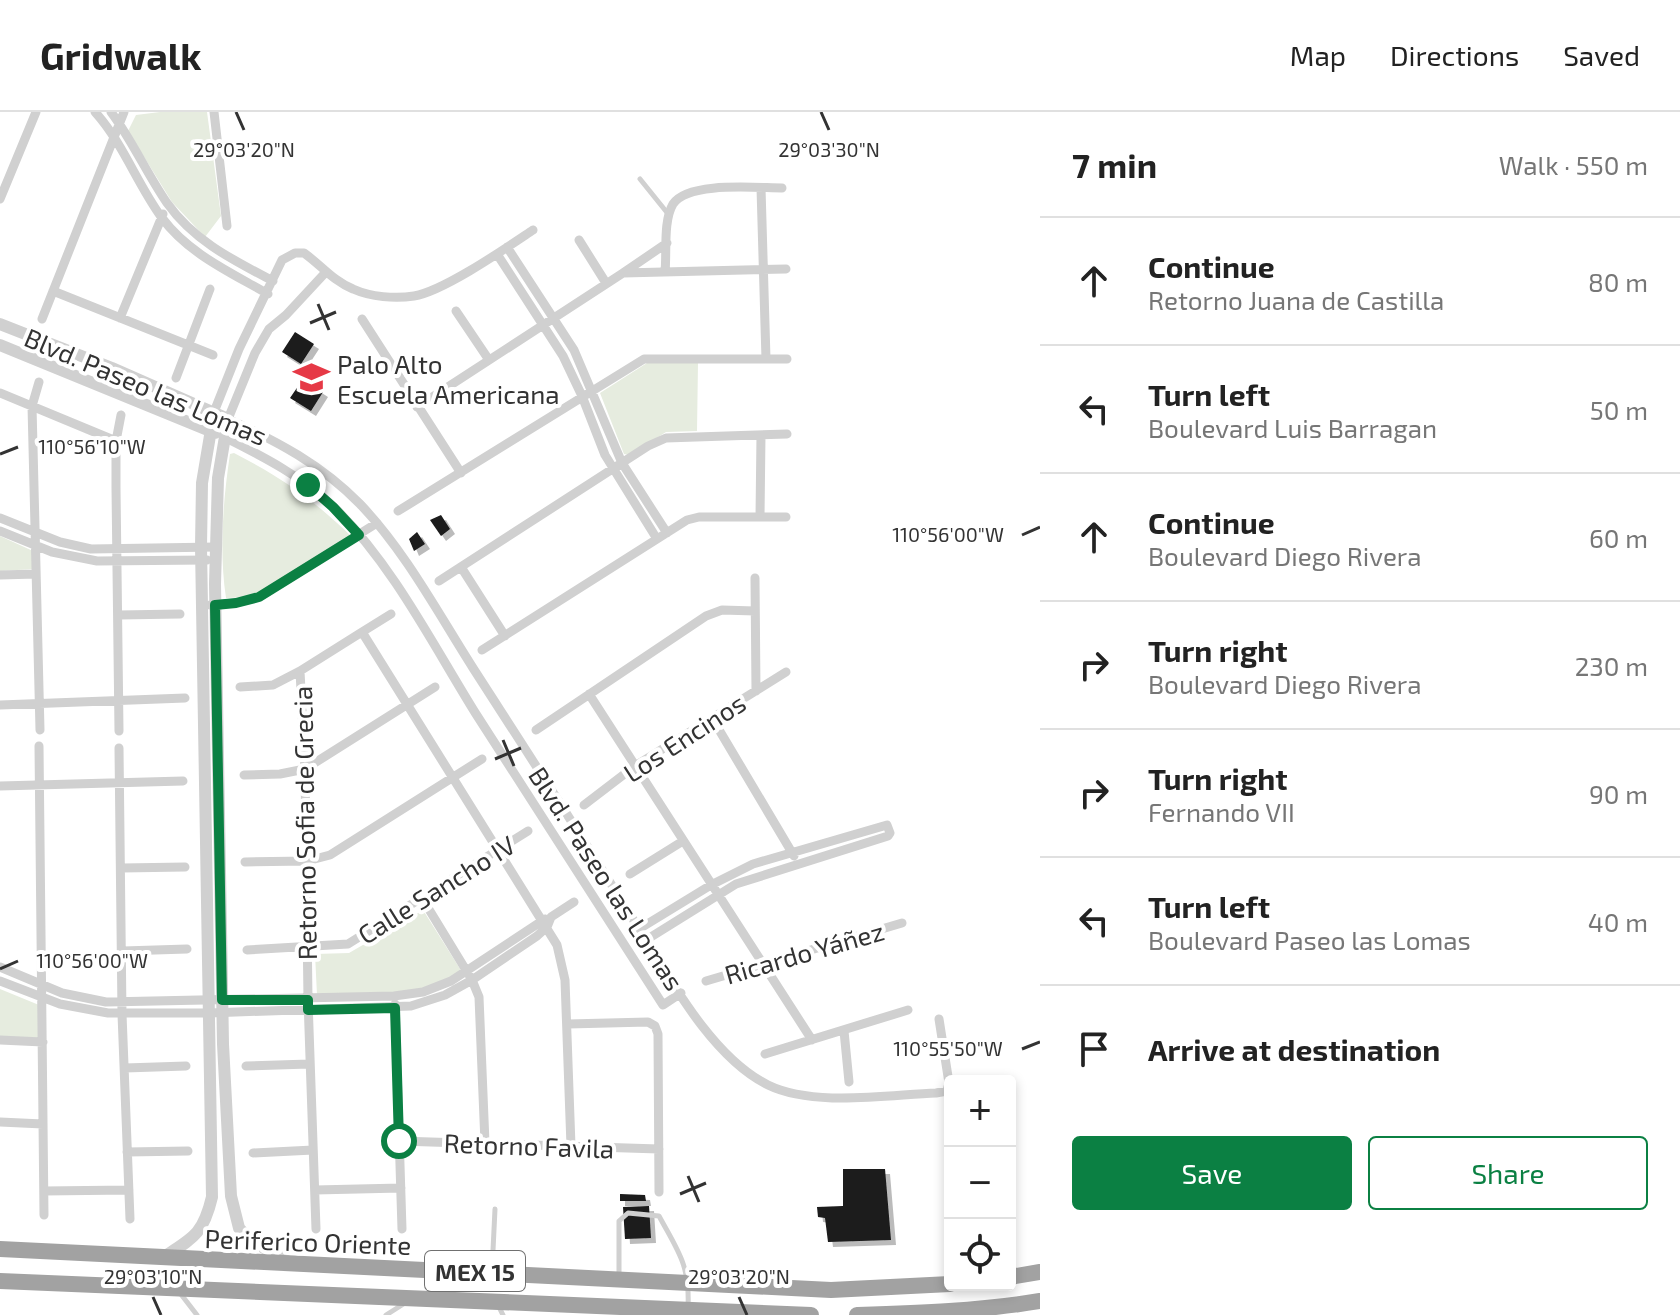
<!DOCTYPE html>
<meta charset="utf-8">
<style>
:root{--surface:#fff;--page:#f2f2f2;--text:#222;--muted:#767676;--line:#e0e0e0;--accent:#0b8043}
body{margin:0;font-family:"Exo 2",sans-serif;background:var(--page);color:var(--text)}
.controls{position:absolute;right:24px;bottom:24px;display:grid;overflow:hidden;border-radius:8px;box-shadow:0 4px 12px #0003}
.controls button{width:72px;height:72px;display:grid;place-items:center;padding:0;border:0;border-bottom:2px solid var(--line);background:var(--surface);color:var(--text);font:40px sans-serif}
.stop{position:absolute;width:24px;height:24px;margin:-18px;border:6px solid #0b8043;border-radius:50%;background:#fff}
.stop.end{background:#0b8043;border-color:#fff;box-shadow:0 2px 8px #0008}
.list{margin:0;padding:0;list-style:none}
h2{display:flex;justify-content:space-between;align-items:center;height:104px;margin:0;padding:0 32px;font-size:34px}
h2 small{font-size:26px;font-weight:400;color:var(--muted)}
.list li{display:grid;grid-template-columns:52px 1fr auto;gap:24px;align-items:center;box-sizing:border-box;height:128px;padding:0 32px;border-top:2px solid var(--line)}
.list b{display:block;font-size:30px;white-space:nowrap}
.list p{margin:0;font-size:26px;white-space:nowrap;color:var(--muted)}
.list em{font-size:26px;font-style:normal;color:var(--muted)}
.actions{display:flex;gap:16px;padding:24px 32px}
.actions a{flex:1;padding:18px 0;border:2px solid var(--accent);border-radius:8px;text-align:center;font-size:28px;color:var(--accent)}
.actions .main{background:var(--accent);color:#fff}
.icon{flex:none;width:44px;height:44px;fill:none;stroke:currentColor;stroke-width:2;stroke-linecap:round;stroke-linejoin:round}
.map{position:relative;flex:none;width:1040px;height:1203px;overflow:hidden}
header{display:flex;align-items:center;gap:48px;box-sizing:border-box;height:112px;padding:0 40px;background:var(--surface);border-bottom:2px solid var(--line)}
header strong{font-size:38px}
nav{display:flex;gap:44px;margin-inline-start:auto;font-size:28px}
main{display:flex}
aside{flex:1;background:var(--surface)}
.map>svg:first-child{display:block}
</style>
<header>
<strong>Gridwalk</strong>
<nav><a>Map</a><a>Directions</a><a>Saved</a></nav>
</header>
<main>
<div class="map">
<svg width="1040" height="1203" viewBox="0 0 1040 1203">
<defs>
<filter id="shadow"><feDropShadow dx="5" dy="5" stdDeviation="0" flood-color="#0004"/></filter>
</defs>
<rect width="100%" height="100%" fill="#fff"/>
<!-- green -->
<path fill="#e6ecdf" d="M160,0h47l14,104 -16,21 -33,-35 -44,-71 8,-16z
M647,251h51l-1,68 -31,1 -36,23 -6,-1 -24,-61z
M234,341c48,25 79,46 118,84l-100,60 -26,1c-7,-47 -3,-97 4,-144z
M0,424l33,15 1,18 -34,2z
M423,798l39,62 -23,14 -55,8 -67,1 -2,-41 34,-1z
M0,877l39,16v35l-39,-2z"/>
<!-- building -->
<path fill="#1a1a1a" filter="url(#shadow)" d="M295,220l19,12 -13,20 -19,-12z
M303,267l20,13 -12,19 -21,-13z
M441,403l9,14 -9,7 -11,-16z
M417,420l8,12 -11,7 -5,-12z
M843,1057h42l6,71 -63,2 -3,-24 -7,-1 -1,-10 26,-1z
M620,1082l25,1 1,6h-26z
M649,1094l2,32 -26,1 -2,-32z"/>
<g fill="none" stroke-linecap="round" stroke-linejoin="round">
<!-- service -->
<path stroke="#d0d0d0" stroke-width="5" d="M640,67l29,36
M492,1159l3,-62
M619,1163v-54l9,-8 31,3c19,35 31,49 29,91
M180,1181l17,22
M498,1193l5,10
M386,1203l19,-12"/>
<!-- minor -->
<path stroke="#d0d0d0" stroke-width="9" d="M95,0c28,31 42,72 67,106 27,36 68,54 106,76
M111,0c21,28 36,62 56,91 27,38 66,57 106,78
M214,0l13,114
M761,76l5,171
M0,87l36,-87
M579,128l27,43
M507,135l67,103 48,113 45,70
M497,142l66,102 19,40 23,59 52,84
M665,160c2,-20 -2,-51 8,-68 15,-23 84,-16 109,-16
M325,161l-39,42 -17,14 -14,24 -27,66c49,22 94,46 132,85 45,47 78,109 113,164 56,87 112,173 166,261 32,52 74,129 129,156 45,22 119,10 168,8l11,-2 2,-8 -10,-64
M623,161l44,-30
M53,179l160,64
M456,199l33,49
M120,206l43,-104
M42,207l82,-207
M362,207l99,154
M176,266l34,-89
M39,270l-7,24 8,324
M0,281l116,48
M417,295l206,-134 163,-4
M214,300l25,-63 43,-89 13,-7h9c17,12 29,28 49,36 18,8 42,10 61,7 30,-5 92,-48 119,-66
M224,325c40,20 79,40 112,72 58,58 97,136 140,205 62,97 124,194 187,291l18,-12
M398,399l246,-152h143
M760,405l1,-82
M0,406l60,24 31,7 125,-2
M0,419l52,21 45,9 110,-1
M461,455l44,69
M0,463l36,-1
M755,466l1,113
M439,469l209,-135 18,-8 121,-4
M210,493l26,-2 23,-6 118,-74
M119,503l61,-1
M362,520l29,-18
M482,538l205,-130 12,-3h87
M240,575l33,-2 27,-14
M589,582l223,346
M0,593l185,-7
M712,606l82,138
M536,618l170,-114 16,-6 33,1
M119,619l-3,-243v-47l5,-26
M39,634l5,469
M119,636l3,266 8,205
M244,663l36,-1 25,-5 130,-82
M0,674l183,-5
M584,693l51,-39 151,-94
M245,750l62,-1 23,-6 152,-96
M122,756l63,-1
M630,762l53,-33
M422,786l50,82 7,17 6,146
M639,817l72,-44 42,-21 134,-39 3,8 -2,3 -152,48 -90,56
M247,838l101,-6 180,-113
M123,839l64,-2
M0,855l62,26 44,9 288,-6 29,-4 28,-11 94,-62
M0,869l60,23 48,9h101l202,-7 34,-11 27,-15 65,-44 10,-9 4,-10 23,-15
M706,869l196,-58
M395,892l7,225
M568,912l80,-2 7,4 3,8 1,158
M844,919l5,51
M0,928l43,2
M765,942l143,-44
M246,954l63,-2
M125,956l61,-2
M0,1010l43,2
M399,1029l260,8
M127,1040l61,-1
M253,1041l60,-3
M315,1078l86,-2
M44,1079l85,-1
M316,1117l-8,-229 -3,-231 -5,-98 62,-39 195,313 8,35 6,166"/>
<!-- tertiary -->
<path stroke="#d0d0d0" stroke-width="12" d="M0,212l112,44 116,51 -10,59 -3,106 8,460 8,152 8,32 10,11 41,24
M0,233l215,88
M162,1146c31,-20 41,-23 50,-61l-11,-650 1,-64 12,-71"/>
<!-- trunk -->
<path stroke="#a2a2a2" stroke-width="16" d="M0,1137l831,41 119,-6
M1010,1165l30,-5
M0,1169l811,34
M857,1203c61,-2 123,-4 183,-14"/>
</g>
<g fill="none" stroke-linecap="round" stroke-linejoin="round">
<!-- route -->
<path stroke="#0b8043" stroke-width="10" d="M308,373l25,22 26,28 -100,62 -23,6 -21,2 7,395h86v10l87,-2 4,133"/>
</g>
<!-- ticks -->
<path fill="none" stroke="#333" stroke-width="3" d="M236,0l8,18M821,0l8,18M318,192l11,26M310,211l26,-11M0,342l18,-7M1022,423l18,-8M503,628l11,26M495,647l26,-11M0,857l18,-8M1022,937l18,-7M688,1064l11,26M680,1082l26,-11M153,1185l8,18M739,1185l8,18"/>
<!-- icons -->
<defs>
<symbol id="school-bare" viewBox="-9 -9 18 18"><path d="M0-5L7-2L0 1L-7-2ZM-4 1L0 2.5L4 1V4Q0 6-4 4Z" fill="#e63946" stroke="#fff" stroke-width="2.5" paint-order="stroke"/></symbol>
</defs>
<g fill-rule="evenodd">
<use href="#school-bare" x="286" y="240" width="51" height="51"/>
</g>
<g text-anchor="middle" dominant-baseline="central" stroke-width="8" stroke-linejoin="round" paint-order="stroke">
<!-- shield labels -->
<rect fill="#fff" stroke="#707070" stroke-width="2" x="425" y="1139" width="100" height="40" rx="6"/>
<g font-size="24" font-weight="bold" fill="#333">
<text x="475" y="1159">MEX 15</text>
</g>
<!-- poi labels -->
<g font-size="26" fill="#333" stroke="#fff" text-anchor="start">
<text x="337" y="251">Palo Alto<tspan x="337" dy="30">Escuela Americana</tspan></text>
</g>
<!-- street labels -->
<g font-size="26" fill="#333" stroke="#fff">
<text transform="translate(146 274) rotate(23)">Blvd. Paseo las Lomas</text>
<text transform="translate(684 625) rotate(-33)">Los Encinos</text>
<text transform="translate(304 711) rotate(-91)">Retorno Sofia de Grecia</text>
<text transform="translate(607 766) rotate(57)">Blvd. Paseo las Lomas</text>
<text transform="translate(436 777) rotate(-32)">Calle Sancho IV</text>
<text transform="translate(804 840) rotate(-16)">Ricardo Yáñez</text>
<text transform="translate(529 1033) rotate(2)">Retorno Favila</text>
<text transform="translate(308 1129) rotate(2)">Periferico Oriente</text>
</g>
</g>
<g font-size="20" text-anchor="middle" fill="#333" stroke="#fff" stroke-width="8" stroke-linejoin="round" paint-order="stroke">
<text x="244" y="45">29°03'20"N</text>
<text x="829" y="45">29°03'30"N</text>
<text x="92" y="342">110°56'10"W</text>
<text x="948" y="430">110°56'00"W</text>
<text x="92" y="856">110°56'00"W</text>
<text x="948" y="944">110°55'50"W</text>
<text x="153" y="1172">29°03'10"N</text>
<text x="739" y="1172">29°03'20"N</text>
</g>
</svg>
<div class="controls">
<button>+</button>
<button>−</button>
<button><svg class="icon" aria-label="locate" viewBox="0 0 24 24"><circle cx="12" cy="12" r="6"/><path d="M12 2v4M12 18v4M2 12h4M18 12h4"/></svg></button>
</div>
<div class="stop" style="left:399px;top:1029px"></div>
<div class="stop end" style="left:308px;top:373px"></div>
</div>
<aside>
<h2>7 min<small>Walk · 550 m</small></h2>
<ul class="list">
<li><svg class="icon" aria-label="ahead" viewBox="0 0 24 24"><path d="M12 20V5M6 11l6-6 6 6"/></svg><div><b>Continue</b><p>Retorno Juana de Castilla</p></div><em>80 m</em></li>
<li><svg class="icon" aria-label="left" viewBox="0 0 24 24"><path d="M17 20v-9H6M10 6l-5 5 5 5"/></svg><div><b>Turn left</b><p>Boulevard Luis Barragan</p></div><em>50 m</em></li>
<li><svg class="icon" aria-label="ahead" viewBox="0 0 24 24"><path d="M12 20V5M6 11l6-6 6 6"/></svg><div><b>Continue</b><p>Boulevard Diego Rivera</p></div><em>60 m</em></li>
<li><svg class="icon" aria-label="right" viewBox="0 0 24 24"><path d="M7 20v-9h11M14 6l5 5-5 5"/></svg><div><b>Turn right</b><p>Boulevard Diego Rivera</p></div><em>230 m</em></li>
<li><svg class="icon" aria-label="right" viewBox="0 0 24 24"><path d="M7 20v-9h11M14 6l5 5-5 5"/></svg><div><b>Turn right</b><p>Fernando VII</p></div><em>90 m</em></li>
<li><svg class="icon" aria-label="left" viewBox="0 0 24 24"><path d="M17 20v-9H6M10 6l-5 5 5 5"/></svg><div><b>Turn left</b><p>Boulevard Paseo las Lomas</p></div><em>40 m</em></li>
<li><svg class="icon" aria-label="arrive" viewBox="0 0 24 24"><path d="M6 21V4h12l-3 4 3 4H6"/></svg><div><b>Arrive at destination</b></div></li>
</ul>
<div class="actions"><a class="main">Save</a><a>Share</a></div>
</aside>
</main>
